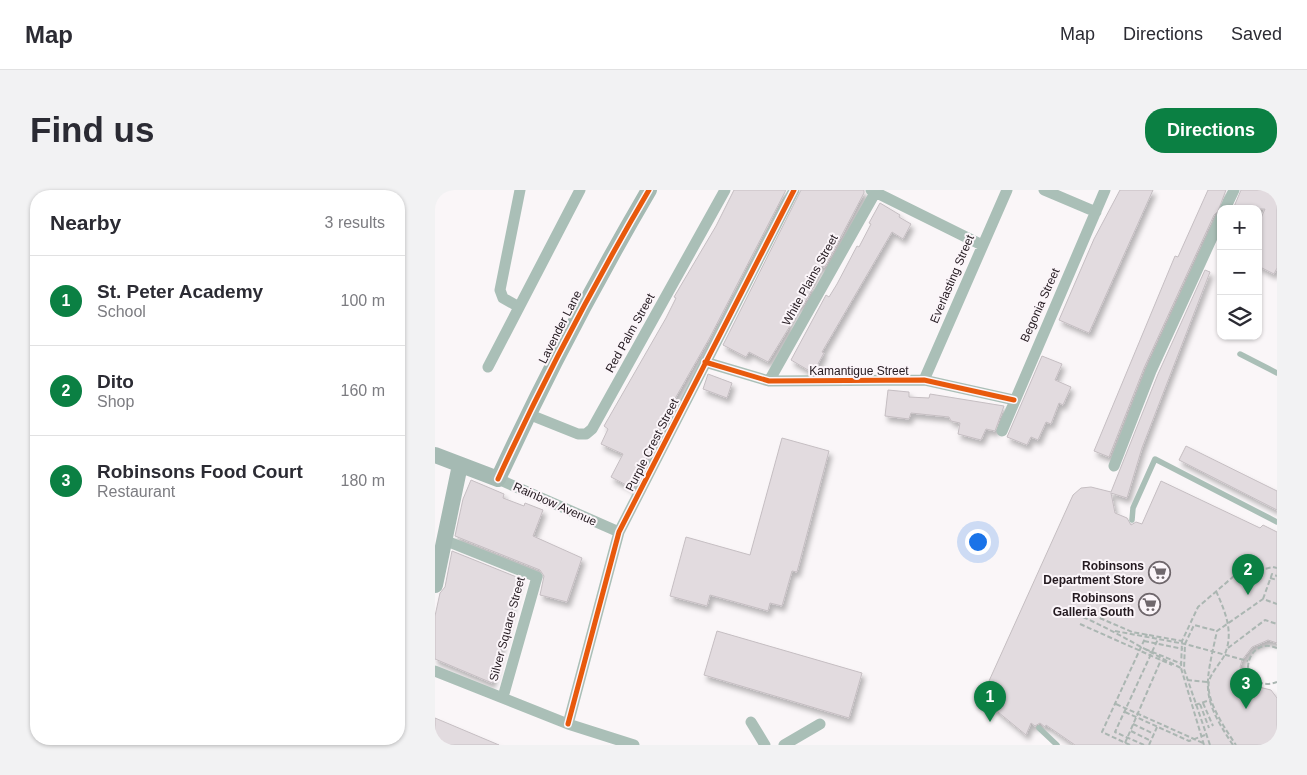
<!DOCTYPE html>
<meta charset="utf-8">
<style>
:root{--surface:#fff;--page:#f2f2f3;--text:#2b2b33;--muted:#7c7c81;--line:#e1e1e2;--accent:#0b8043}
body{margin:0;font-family:Arial,sans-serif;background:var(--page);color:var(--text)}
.controls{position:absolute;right:15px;top:15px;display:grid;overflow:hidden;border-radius:10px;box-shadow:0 1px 4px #0004}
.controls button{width:45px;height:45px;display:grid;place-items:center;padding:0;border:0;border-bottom:1px solid var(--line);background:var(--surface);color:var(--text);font:25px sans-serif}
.you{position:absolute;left:542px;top:351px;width:18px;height:18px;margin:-12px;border:4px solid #fff;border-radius:50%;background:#1a73e8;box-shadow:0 0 0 8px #1a73e833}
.badge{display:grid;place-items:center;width:32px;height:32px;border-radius:50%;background:var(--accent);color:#fff;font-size:16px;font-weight:700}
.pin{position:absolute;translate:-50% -41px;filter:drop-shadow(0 1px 2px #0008)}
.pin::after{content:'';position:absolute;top:26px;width:18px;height:15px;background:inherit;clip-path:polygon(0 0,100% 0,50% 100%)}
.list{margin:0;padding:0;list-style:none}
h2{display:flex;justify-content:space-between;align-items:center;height:65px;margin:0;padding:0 20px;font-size:21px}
h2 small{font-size:16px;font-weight:400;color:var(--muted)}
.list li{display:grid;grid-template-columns:32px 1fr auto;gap:15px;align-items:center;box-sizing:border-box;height:90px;padding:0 20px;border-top:1px solid var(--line)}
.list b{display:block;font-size:19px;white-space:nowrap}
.list p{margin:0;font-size:16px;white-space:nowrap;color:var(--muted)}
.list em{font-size:16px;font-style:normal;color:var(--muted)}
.icon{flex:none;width:28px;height:28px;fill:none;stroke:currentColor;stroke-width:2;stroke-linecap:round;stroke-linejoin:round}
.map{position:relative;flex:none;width:842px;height:555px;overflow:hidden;border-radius:20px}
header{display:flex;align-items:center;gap:30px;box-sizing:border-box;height:70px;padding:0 25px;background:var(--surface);border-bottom:1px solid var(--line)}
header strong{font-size:24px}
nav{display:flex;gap:28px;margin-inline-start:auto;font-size:18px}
.intro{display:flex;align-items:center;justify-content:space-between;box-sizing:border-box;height:120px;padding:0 30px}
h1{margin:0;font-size:35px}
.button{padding:12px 22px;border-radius:20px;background:var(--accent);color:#fff;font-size:18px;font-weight:700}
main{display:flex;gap:30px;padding:0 30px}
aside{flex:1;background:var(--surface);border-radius:20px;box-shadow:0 1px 4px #0004}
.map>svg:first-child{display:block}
</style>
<header>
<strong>Map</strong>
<nav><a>Map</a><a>Directions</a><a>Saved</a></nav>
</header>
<div class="intro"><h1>Find us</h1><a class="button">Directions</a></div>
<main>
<aside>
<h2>Nearby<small>3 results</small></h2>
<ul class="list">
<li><span class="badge">1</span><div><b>St. Peter Academy</b><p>School</p></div><em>100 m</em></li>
<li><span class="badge">2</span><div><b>Dito</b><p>Shop</p></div><em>160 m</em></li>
<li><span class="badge">3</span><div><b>Robinsons Food Court</b><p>Restaurant</p></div><em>180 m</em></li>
</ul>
</aside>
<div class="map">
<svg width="842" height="555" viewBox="0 0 842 555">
<defs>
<filter id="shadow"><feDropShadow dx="3" dy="5" stdDeviation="2.5" flood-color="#0004"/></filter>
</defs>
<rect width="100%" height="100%" fill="#faf6f8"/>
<!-- building -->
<path fill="#e2dbdf" stroke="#c5bec2" filter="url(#shadow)" d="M299,0h52l-77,149 -53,93 3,2 -27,54 -21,-11 12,-23 -22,-10 7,-15 -4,-3 62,-108 10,-20 -2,-1 42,-71z
M366,0h63v3l-39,74 -4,-1 -11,20 3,2 -10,18 -3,-2 -12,21 2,1 -22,36 -19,-10 -3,5 -23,-12z
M685,0h33l-64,143 -30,-13 35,-81z
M773,0h18l-8,21 -4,4 -70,153 -35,89 -15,-6 81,-195 3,1z
M806,0h36v78l-3,6 -16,-8v-41l7,-16h-32z
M445,13l20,12 -1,2 12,7 -8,15 -11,-7 -70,120 2,1 -11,20 -22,-13 35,-65 3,2 8,-13 20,-38 2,1 12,-23 -2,-1z
M770,80l5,2 -68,176 -15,50 -16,-5 4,20 12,5 4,7 5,-3 6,2 19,-43 99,47 3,-3 14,7v111l-9,-3 -16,7 -10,13 -2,7 14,31 5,-11 12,3 6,8v47h-202l-29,-20 -1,2 -5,-4 -5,3 -4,-3 -5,12 -39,-32 2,-22 84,-186 8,-7 10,-1 20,5 47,-118z
M607,166l20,8 -7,16 16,7 -8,18 -4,-2 -8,21 -5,-2 -8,18 -7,-3 -4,8 -20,-8z
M273,184l24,9 -5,15 -24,-9z
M453,200l21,2v5l20,1 1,-4 74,12 -9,25 -9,-2 -5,11 -23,-6 2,-11 -9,-2 -2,-4 -38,-4 -2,6 -24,-3z
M347,248l47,13 -32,121 -5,-1 -10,35 -12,-3 -2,8 -58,-16 -3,11 -37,-10 16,-59 64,18z
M751,256l91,45v19l-98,-50z
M36,290l33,14 -1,4 21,8 1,-3 18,7 -10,26 49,22 -15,44 -27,-7 4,-19 -4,-6 -85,-34 8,-37z
M17,361l67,27 -27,105 -57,-24v-43l5,-23 5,-6z
M282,441l145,42 -13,45 -145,-43z
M0,528l64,27h-64z"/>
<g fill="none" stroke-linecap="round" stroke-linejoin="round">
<!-- path -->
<path stroke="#abb6b2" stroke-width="2" stroke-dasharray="5 2.5" stroke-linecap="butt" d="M835,388l7,2
M781,401c10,22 19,44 7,67 -4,6 -12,16 -14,23 -4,19 17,49 27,64
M828,409l9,-25 5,2
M651,422l46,20 50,9
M648,427c34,15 65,35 98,51
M645,434l92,41
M680,441l70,13 63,17
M709,451l39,8
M793,458l37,-28 12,4
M842,458c-16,-7 -29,4 -29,20 5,14 15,19 29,14
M710,459l37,15
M752,490l20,2
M768,513l10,23
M681,514l87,39
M765,514l9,24
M760,515l15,-5
M690,522l64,29 16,-6
M698,534l21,10
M696,541l20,10
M690,553l36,-83
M695,555l-28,-13 45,-98
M709,555l-29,-13 43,-93
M714,555l8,-18
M769,555l-23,-77 1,-27 16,-34 36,-31 39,-9 4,1
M775,555l-26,-76 1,-25 9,-19 23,6
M798,555c-33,-49 -28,-59 -16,-114l46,-32 14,5"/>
<!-- lane -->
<path stroke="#aabfb7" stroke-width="5.5" d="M805,164l37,19
M697,330l1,-12 22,-49 122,63
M604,538l18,17"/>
<!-- street -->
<path stroke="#aabfb7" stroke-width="11" d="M436,0l111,55
M609,0l52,22
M790,19l9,-19
M84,117l-16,-9 -3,-8 20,-100
M270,172l64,19 155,-1 90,20
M53,177l92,-177
M489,190l83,-190
M334,191l106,-188
M93,224l50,20h8l6,-5 133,-239
M567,241l103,-241
M679,276l37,-95 70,-153
M63,289l121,53
M9,350l93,37 -34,120
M0,481l133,53 66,21
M316,532l14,23
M133,534l51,-192 175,-342
M349,555l36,-21"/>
<!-- secondary -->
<path stroke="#a5bab3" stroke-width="16" d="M0,265l63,24c46,-100 96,-195 151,-289
M0,395l25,-120"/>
<defs>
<path id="cycleway" d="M270,172l64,19 155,-1 90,20
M63,289c46,-100 96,-195 151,-289
M133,534l51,-192 175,-342"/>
</defs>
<!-- cycleway casing -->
<use href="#cycleway" stroke="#fbf5f9" stroke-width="8"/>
<!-- cycleway -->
<use href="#cycleway" stroke="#e8590c" stroke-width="5"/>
</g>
<!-- icons -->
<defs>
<symbol id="supermarket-ring" viewBox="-11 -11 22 22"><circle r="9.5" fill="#fbf5f9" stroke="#6f676c" stroke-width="1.5"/><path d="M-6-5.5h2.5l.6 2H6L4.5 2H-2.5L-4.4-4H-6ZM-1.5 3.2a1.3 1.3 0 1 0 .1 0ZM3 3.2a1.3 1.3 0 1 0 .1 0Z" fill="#6f676c"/></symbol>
</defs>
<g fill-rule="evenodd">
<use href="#supermarket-ring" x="712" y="370" width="25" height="25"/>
<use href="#supermarket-ring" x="702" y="402" width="25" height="25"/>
</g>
<g text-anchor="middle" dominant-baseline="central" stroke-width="4" stroke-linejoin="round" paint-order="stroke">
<!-- street labels -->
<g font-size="12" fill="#241a20" stroke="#fbf5f9">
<text transform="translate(517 89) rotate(-67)">Everlasting Street</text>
<text transform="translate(375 90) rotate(-61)">White Plains Street</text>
<text transform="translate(605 115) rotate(-66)">Begonia Street</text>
<text transform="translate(125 137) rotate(-63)">Lavender Lane</text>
<text transform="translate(195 143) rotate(-61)">Red Palm Street</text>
<text x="424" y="181">Kamantigue Street</text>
<text transform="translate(217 255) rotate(-63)">Purple Crest Street</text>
<text transform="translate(120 314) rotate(24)">Rainbow Avenue</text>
<text transform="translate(72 439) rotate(-75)">Silver Square Street</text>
</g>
<!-- poi labels -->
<g font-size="12" font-weight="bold" fill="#241a20" stroke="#fbf5f9" text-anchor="end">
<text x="709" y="376">Robinsons<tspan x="709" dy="14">Department Store</tspan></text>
<text x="699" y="408">Robinsons<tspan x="699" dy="14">Galleria South</tspan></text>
</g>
</g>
</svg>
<div class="controls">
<button>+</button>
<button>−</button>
<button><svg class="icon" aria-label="layers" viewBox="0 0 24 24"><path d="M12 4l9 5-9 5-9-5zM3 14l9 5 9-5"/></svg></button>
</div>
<div class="you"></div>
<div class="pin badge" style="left:555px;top:532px">1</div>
<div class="pin badge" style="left:813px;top:405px">2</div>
<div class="pin badge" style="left:811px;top:519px">3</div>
</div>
</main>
